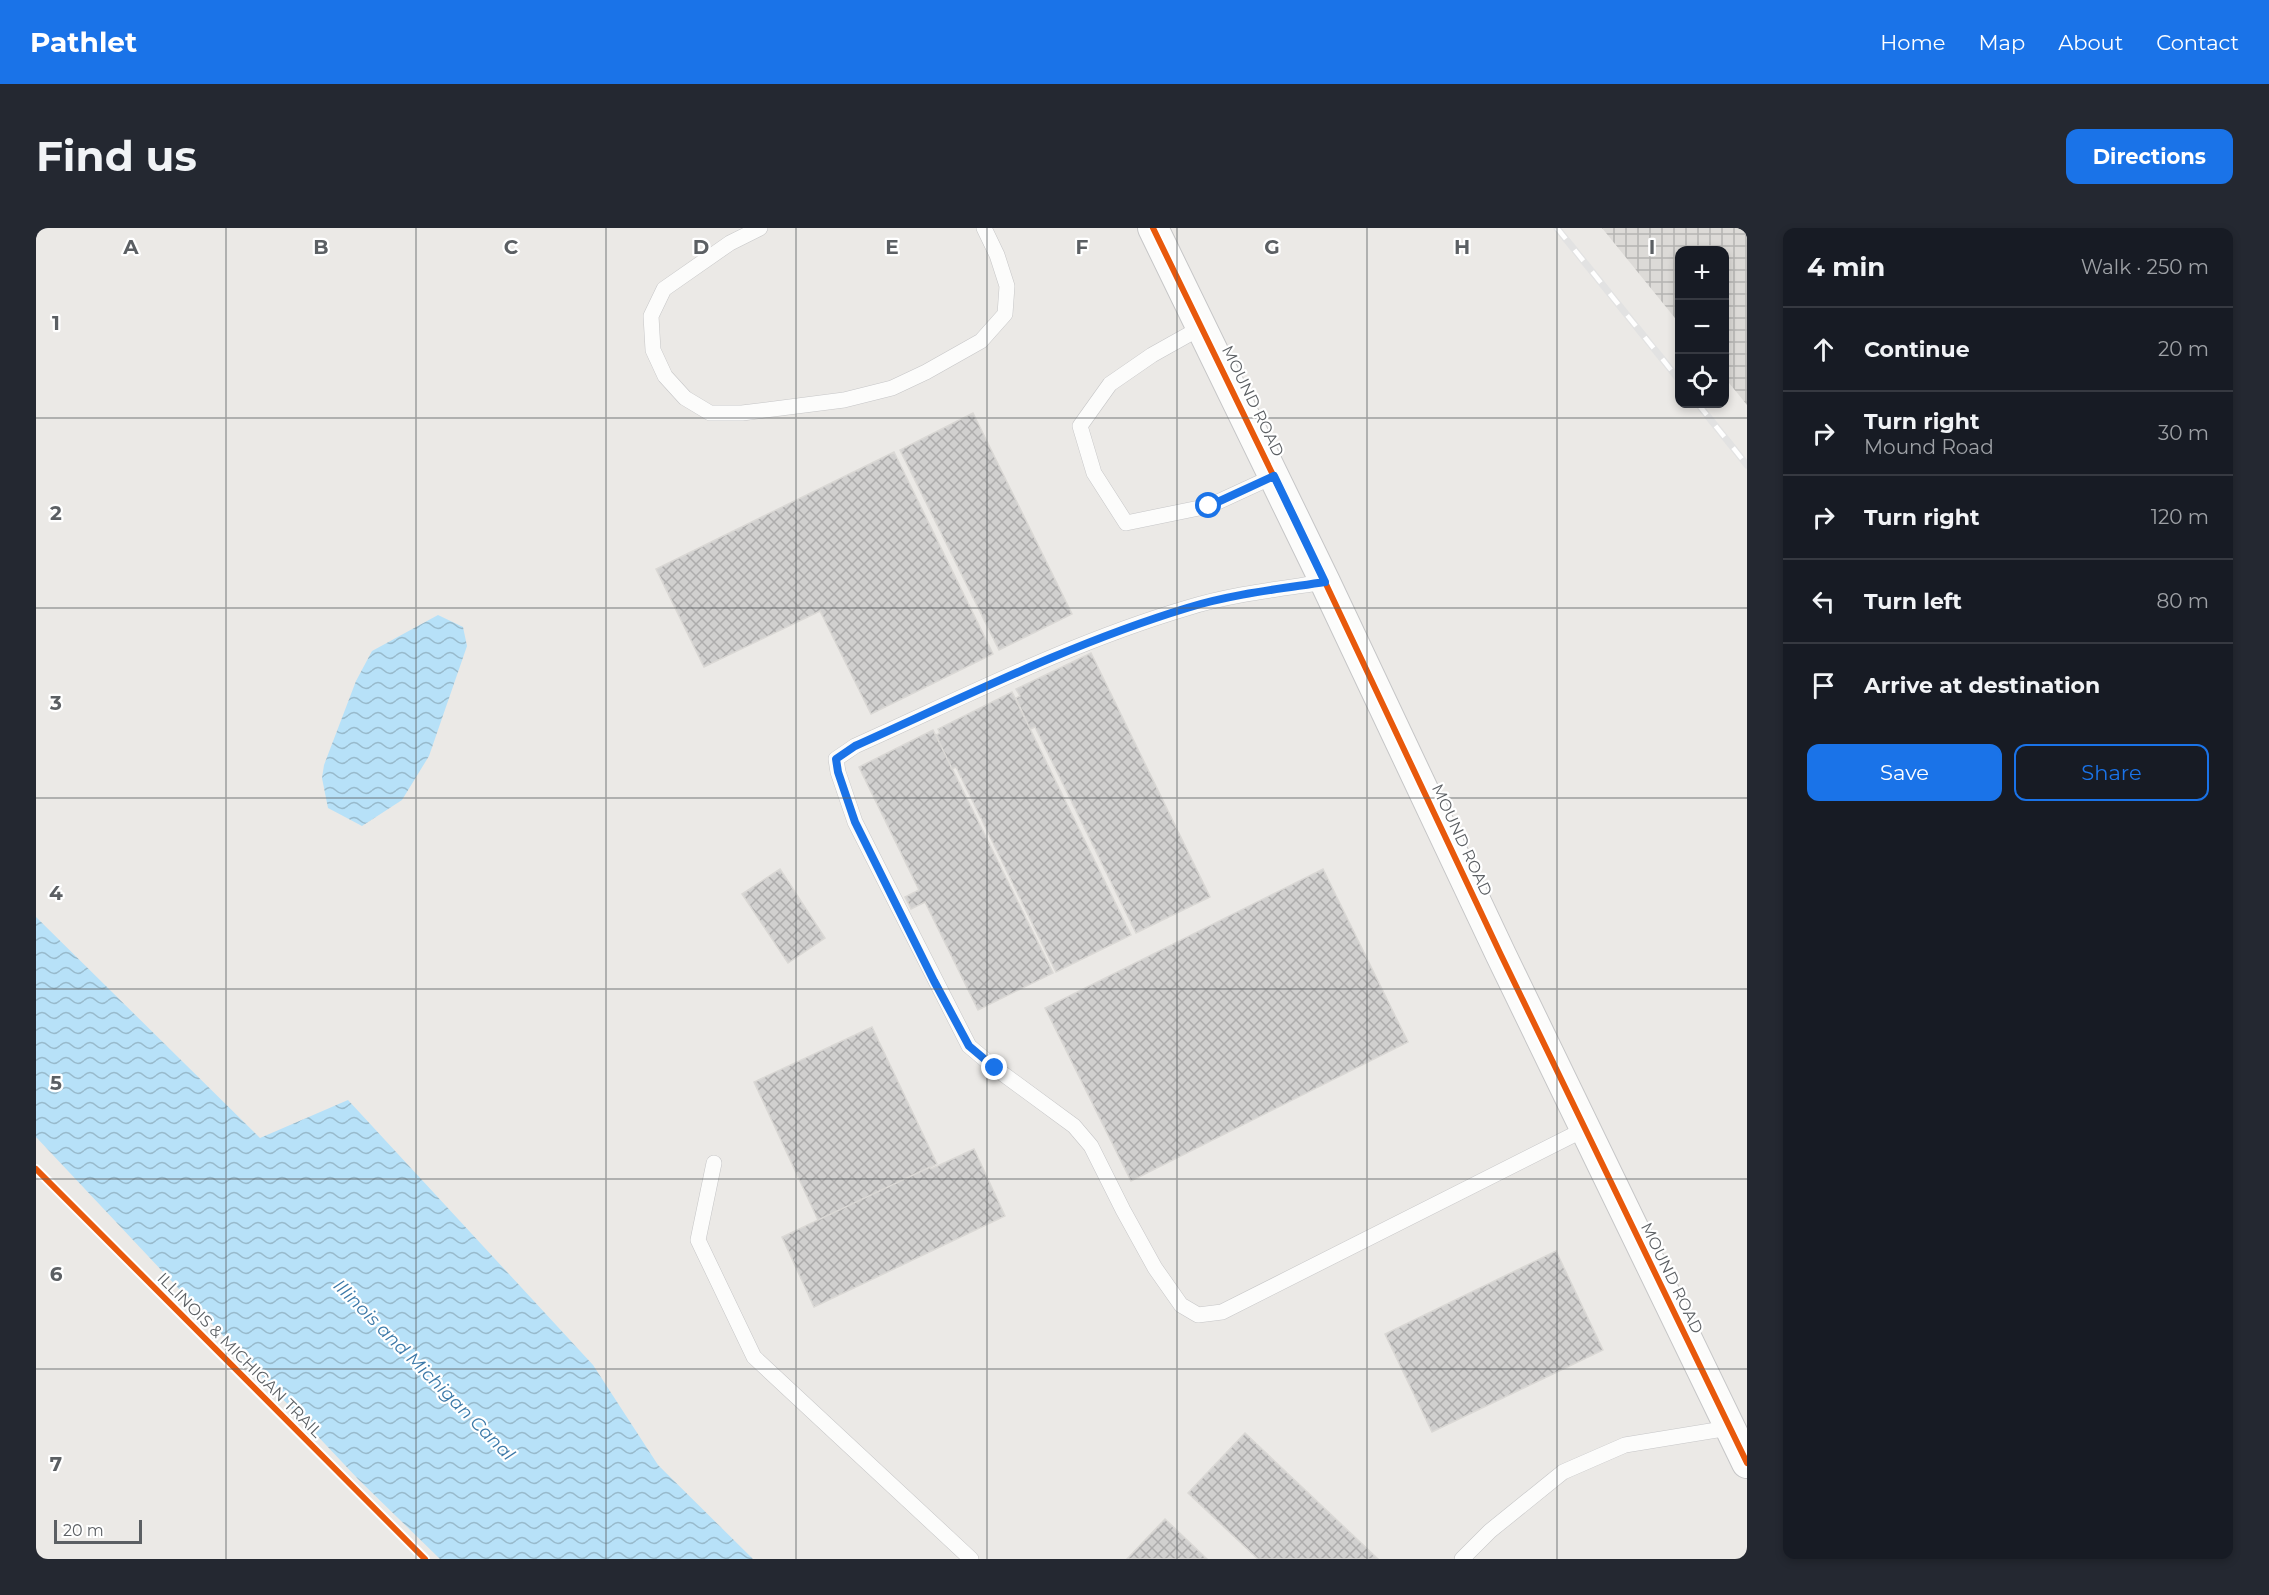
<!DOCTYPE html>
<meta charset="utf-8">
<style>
:root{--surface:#171b24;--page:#242831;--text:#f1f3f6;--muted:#9ea1a6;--line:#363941;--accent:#1a73e8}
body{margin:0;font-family:Montserrat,sans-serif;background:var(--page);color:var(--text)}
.controls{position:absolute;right:18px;top:18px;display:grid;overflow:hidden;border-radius:12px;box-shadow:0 3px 9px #0003}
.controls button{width:54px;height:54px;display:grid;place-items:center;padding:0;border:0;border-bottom:2px solid var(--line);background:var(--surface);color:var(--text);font:30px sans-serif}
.scale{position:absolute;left:18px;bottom:15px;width:88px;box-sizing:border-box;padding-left:6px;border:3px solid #5b5f63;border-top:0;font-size:16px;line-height:21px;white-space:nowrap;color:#5b5f63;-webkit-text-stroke:4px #fff;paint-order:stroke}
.stop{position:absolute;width:18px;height:18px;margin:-14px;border:4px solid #1a73e8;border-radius:50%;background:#fff}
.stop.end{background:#1a73e8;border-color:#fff;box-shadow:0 2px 6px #0008}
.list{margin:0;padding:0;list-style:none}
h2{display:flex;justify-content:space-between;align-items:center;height:78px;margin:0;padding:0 24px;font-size:26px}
h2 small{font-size:20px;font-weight:400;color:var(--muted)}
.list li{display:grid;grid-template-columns:39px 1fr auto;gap:18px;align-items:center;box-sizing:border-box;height:84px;padding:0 24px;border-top:2px solid var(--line)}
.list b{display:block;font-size:22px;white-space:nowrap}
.list p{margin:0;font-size:20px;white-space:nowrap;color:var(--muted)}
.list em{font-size:20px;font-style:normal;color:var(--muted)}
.actions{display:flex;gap:12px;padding:18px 24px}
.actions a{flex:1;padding:14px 0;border:2px solid var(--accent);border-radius:12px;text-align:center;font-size:21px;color:var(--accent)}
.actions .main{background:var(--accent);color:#fff}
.icon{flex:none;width:33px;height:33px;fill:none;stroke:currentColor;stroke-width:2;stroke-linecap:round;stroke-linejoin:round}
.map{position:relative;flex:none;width:1711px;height:1331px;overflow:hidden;border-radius:12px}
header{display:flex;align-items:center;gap:36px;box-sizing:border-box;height:84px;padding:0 30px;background:var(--accent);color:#fff}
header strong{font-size:28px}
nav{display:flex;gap:33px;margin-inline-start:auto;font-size:21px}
.intro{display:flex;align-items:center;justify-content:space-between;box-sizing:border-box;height:144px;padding:0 36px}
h1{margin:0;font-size:42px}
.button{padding:15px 27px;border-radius:12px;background:var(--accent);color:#fff;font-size:21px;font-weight:700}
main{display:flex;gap:36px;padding:0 36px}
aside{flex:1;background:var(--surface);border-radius:12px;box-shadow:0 3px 9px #0003}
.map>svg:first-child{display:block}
</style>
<header>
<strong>Pathlet</strong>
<nav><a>Home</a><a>Map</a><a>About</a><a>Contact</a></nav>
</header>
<div class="intro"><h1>Find us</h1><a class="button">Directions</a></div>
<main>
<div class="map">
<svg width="1711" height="1331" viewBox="0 0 1711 1331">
<defs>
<pattern id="industrial-grid" width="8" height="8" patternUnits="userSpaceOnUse" patternTransform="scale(1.5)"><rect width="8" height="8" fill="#dcdad7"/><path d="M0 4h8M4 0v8" fill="none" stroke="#b5b4b2"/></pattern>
<pattern id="water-waves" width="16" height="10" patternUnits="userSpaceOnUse" patternTransform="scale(1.5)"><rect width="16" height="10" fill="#b7e1f8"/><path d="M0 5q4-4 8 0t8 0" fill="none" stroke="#98bacc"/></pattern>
<pattern id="building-cross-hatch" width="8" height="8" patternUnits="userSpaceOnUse" patternTransform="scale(1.5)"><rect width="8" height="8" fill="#d1d0cf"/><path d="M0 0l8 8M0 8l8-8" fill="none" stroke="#adacac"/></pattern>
</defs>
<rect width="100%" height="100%" fill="#ebe9e6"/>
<!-- industrial -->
<path fill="url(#industrial-grid)" d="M1566,0h145v177l-22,-27 -1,-128h-44l-1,73z"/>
<!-- water -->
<path fill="url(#water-waves)" d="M402,387l25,12 4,19 -38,110 -27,44 -40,26 -34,-18 -6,-30 2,-13 32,-84 16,-30z
M0,689l224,221 88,-38 245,265 65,100 95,94h-313l-82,-80 -322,-342z"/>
<!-- building -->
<path fill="url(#building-cross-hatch)" stroke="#dad8d5" stroke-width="1.5" d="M937,185l99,201 -73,36 -99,-200z
M858,224l99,202 -122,60 -51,-103 -116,56 -48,-98z
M1055,425l119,244 -74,36 -101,-206 -5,2 -14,-31 4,-2 -4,-7z
M976,464l119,243 -75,37 -100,-205 -4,2 -16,-34 4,-2 -2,-4z
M897,502l120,243 -75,37 -53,-108 -14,7 -6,-12 14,-7 -60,-123z
M744,641l45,69 -37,25 -46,-69z
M1287,641l85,173 -277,139 -86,-173z
M836,799l65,137 -119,56 -64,-138z
M938,921l31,67 -191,91 -32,-70 148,-70 1,2z
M1520,1023l47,99 -171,82 -47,-98z
M1209,1205l133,126h-120l-70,-66z
M1129,1291l42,40h-80z"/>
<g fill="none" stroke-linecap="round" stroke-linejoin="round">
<defs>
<path id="service" d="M724,0l-30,15 -66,46 -13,27 2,34 12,26 20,22 25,15h32l102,-13 48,-12 34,-16 55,-31 24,-27 2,-28 -10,-31 -13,-27
M1166,99l-50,28 -42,29 -30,42 14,47 32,50 83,-17 65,-30
M1289,354c-46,7 -93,12 -138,26 -115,34 -223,89 -332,138l-19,13 2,13 17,50 114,224 26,22 79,58 17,20 32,64 32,58 26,37 17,10 24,-3 363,-183
M678,935l-16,77 56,117 217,202
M1426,1331l28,-28 73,-59 62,-27 104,-17"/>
<path id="minor" d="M1117,0l172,354 176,373 246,508"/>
</defs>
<!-- service casing -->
<use href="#service" stroke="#c6c6c7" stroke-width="16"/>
<!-- minor casing -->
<use href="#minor" stroke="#c6c6c7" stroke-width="32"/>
<!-- service -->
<use href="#service" stroke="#fcfcfb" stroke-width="15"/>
<!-- minor -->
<use href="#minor" stroke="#fcfcfb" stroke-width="30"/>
<defs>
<path id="rail" d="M1521,0l123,153
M1662,176l49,61"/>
</defs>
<!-- rail casing -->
<use href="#rail" stroke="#e2e2e2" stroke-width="7"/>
<!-- rail -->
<use href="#rail" stroke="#fff" stroke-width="4.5" stroke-dasharray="14" stroke-linecap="butt"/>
<defs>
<path id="cycleway" d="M1117,0l172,354 176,373 246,508
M0,941l389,390"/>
</defs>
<!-- cycleway casing -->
<use href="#cycleway" stroke="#fff" stroke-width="10"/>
<!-- cycleway -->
<use href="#cycleway" stroke="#e8590c" stroke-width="6"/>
</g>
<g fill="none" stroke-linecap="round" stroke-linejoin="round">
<!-- route -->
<path stroke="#1a73e8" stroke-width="8" d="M959,840l-26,-22 -35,-65 -79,-159 -17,-50 -2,-13 19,-13c109,-49 217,-103 332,-138 45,-14 92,-19 138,-26l-51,-106 -65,30"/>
</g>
<!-- grid -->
<path fill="none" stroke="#5b5f63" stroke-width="1.5" stroke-opacity="0.55" d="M190,0v1331M380,0v1331M570,0v1331M760,0v1331M951,0v1331M1141,0v1331M1331,0v1331M1521,0v1331M0,190h1711M0,380h1711M0,570h1711M0,761h1711M0,951h1711M0,1141h1711"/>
<g text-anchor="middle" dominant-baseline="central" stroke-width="4.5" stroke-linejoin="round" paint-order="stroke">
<!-- street labels -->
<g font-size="16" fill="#5b5f63" stroke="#fff">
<text transform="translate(1217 173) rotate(64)">MOUND ROAD</text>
<text transform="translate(1426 612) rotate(65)">MOUND ROAD</text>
<text transform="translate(1636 1050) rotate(64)">MOUND ROAD</text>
<text transform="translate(204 1127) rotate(45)">ILLINOIS &amp; MICHIGAN TRAIL</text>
</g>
<!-- water labels -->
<g font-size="18" font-style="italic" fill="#3c79a8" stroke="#fff">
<text transform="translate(388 1142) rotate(45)">Illinois and Michigan Canal</text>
</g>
</g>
<g font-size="20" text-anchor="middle" font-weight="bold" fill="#5b5f63" stroke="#fff" stroke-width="4.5" stroke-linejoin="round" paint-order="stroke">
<text x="95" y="26">A</text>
<text x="285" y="26">B</text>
<text x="475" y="26">C</text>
<text x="665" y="26">D</text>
<text x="856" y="26">E</text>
<text x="1046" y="26">F</text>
<text x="1236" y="26">G</text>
<text x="1426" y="26">H</text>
<text x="1616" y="26">I</text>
<text x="20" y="102">1</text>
<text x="20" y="292">2</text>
<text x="20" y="482">3</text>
<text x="20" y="672">4</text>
<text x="20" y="862">5</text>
<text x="20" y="1053">6</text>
<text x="20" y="1243">7</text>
</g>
</svg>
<div class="controls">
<button>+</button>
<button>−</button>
<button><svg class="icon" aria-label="locate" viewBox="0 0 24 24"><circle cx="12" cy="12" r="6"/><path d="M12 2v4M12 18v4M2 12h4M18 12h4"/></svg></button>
</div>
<div class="scale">20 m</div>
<div class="stop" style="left:1173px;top:278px"></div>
<div class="stop end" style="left:959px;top:840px"></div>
</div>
<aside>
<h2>4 min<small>Walk · 250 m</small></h2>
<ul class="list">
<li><svg class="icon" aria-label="ahead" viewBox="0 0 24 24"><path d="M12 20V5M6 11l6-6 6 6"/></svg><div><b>Continue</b></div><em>20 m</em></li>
<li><svg class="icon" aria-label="right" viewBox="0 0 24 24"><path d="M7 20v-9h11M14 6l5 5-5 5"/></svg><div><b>Turn right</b><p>Mound Road</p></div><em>30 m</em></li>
<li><svg class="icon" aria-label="right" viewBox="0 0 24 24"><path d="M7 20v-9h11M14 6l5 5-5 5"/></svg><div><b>Turn right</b></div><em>120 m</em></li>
<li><svg class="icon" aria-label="left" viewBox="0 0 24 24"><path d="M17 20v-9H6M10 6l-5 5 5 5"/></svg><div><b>Turn left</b></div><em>80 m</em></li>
<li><svg class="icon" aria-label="arrive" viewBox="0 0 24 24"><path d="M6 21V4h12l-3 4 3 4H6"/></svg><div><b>Arrive at destination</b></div></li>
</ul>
<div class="actions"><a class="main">Save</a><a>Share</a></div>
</aside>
</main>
